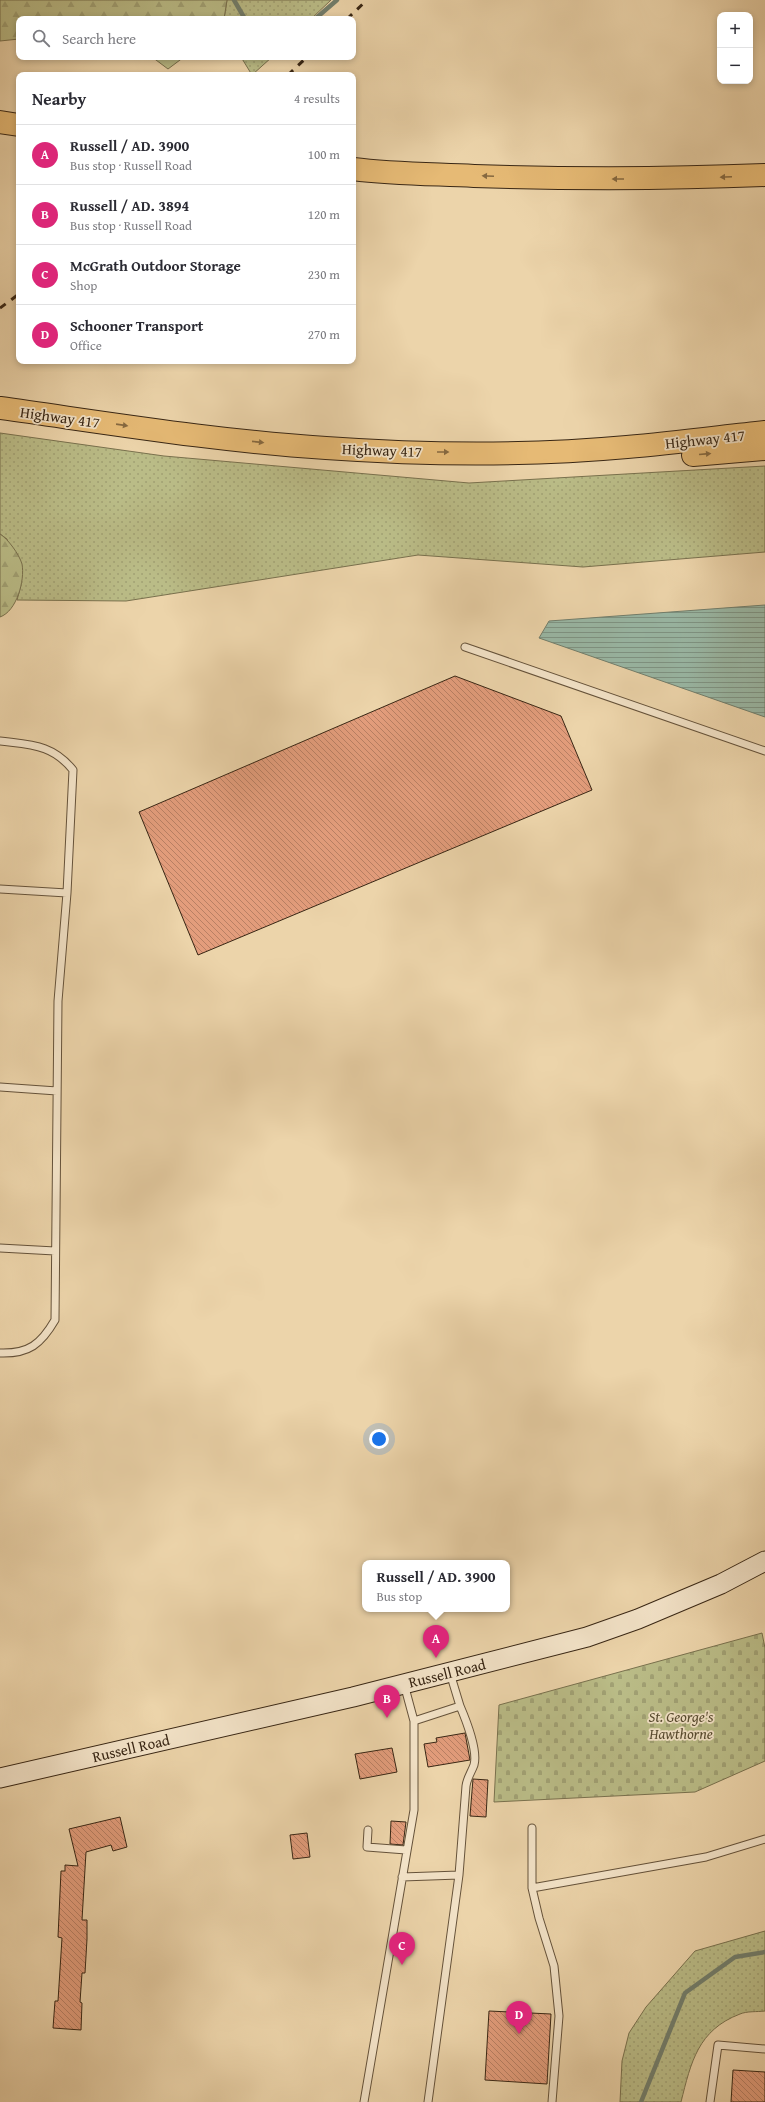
<!DOCTYPE html>
<meta charset="utf-8">
<style>
:root{--surface:#fff;--page:#f7f7f7;--text:#2b2b33;--muted:#7c7c81;--line:#e1e1e2;--accent:#db2777}
body{margin:0;font-family:"Gentium Book Plus",serif;background:var(--page);color:var(--text)}
.controls{position:absolute;right:12px;top:12px;display:grid;overflow:hidden;border-radius:8px;box-shadow:0 2px 6px #0003}
.controls button{width:36px;height:36px;display:grid;place-items:center;padding:0;border:0;border-bottom:1px solid var(--line);background:var(--surface);color:var(--text);font:20px sans-serif}
.you{position:absolute;left:379px;top:1439px;width:14px;height:14px;margin:-10px;border:3px solid #fff;border-radius:50%;background:#1a73e8;box-shadow:0 0 0 6px #1a73e833}
.badge{display:grid;place-items:center;width:26px;height:26px;border-radius:50%;background:var(--accent);color:#fff;font-size:13px;font-weight:700}
.pin{position:absolute;translate:-50% -33px;filter:drop-shadow(0 1px 2px #0008)}
.pin::after{content:'';position:absolute;top:21px;width:14px;height:12px;background:inherit;clip-path:polygon(0 0,100% 0,50% 100%)}
.popup{position:absolute;left:362px;top:1560px;width:148px;height:52px;box-sizing:border-box;display:grid;place-content:center;border-radius:8px;background:var(--surface);filter:drop-shadow(0 1px 3px #0005);font-size:13px;white-space:nowrap;color:var(--muted)}
.popup b{font-size:15px;color:var(--text)}
.popup::after{content:'';position:absolute;left:50%;top:100%;margin-left:-8px;border:8px solid transparent;border-top-color:var(--surface)}
.list{margin:0;padding:0;list-style:none}
h2{display:flex;justify-content:space-between;align-items:center;height:52px;margin:0;padding:0 16px;font-size:17px}
h2 small{font-size:13px;font-weight:400;color:var(--muted)}
.list li{display:grid;grid-template-columns:26px 1fr auto;gap:12px;align-items:center;box-sizing:border-box;height:60px;padding:0 16px;border-top:1px solid var(--line)}
.list b{display:block;font-size:15px;white-space:nowrap}
.list p{margin:0;font-size:13px;white-space:nowrap;color:var(--muted)}
.list em{font-size:13px;font-style:normal;color:var(--muted)}
.icon{flex:none;width:22px;height:22px;fill:none;stroke:currentColor;stroke-width:2;stroke-linecap:round;stroke-linejoin:round}
.map{position:relative;flex:none;width:765px;height:2102px;overflow:hidden}
.search{position:absolute;background:var(--surface);box-shadow:0 2px 6px #0003;left:16px;top:16px;width:340px;height:44px;display:flex;align-items:center;gap:10px;box-sizing:border-box;padding:0 14px;border-radius:8px;color:var(--muted);font-size:15px}
.panel{position:absolute;background:var(--surface);box-shadow:0 2px 6px #0003;left:16px;top:72px;width:340px;height:292px;border-radius:8px}
.map>svg:first-child{display:block}
</style>
<div class="map">
<svg width="765" height="2102" viewBox="0 0 765 2102">
<defs>
<pattern id="grass-dots" width="8" height="8" patternUnits="userSpaceOnUse"><rect width="8" height="8" fill="#babc87"/><path d="M2 2h.1M6 6h.1" fill="none" stroke="#a1a174" stroke-width="1.8" stroke-linecap="round"/></pattern>
<pattern id="forest-firs" width="22" height="20" patternUnits="userSpaceOnUse"><rect width="22" height="20" fill="#babc87"/><path d="M5 1l3.5 6h-7zM16 11l3.5 6h-7z" fill="#a1a174"/></pattern>
<pattern id="cemetery-stones" width="16" height="16" patternUnits="userSpaceOnUse"><rect width="16" height="16" fill="#babc87"/><path d="M2 7V4a2 2 0 0 1 4 0v3zM10 15v-3a2 2 0 0 1 4 0v3z" fill="#a1a174"/></pattern>
<pattern id="water-rules" width="6" height="5" patternUnits="userSpaceOnUse"><rect width="6" height="5" fill="#99b8a6"/><path d="M0 2.5h6" fill="none" stroke="#7e9586"/></pattern>
<pattern id="building-back-hatch" width="6" height="6" patternUnits="userSpaceOnUse"><rect width="6" height="6" fill="#e39d7c"/><path d="M-1 5l2 2M0 0l6 6M5-1l2 2" fill="none" stroke="#b98064"/></pattern>
</defs>
<rect width="100%" height="100%" fill="#ecd4aa"/>
<filter id="stains"><feTurbulence type="fractalNoise" baseFrequency=".005" numOctaves="4"/><feColorMatrix values="0 0 0 0 .2 0 0 0 0 .09 0 0 0 0 .02 0 0 0 .5 -.17"/></filter>
<radialGradient id="worn" r=".72"><stop offset=".6" stop-color="#630" stop-opacity="0"/><stop offset="1" stop-color="#630" stop-opacity=".3"/></radialGradient>
<!-- grass -->
<path fill="url(#grass-dots)" stroke="#79714e" d="M227,0h104l-20,19h-87z
M241,57h31l-20,18z
M0,433l164,23 305,27 296,-17v86l-182,15 -165,-12 -292,46 -109,-1 4,-15 -14,-46 -7,-5z
M765,1931v80c-8,1 -18,0 -25,3 -42,16 -49,48 -59,88h-61l2,-41 7,-28 17,-26 49,-56z"/>
<!-- forest -->
<path fill="url(#forest-firs)" stroke="#79714e" d="M0,0h227l-3,19h-205v20l-19,2z
M152,57h32l-16,12z
M0,534c8,5 19,20 22,30 3,16 -5,47 -22,53z"/>
<!-- cemetery -->
<path fill="url(#cemetery-stones)" stroke="#79714e" d="M762,1633l3,15v113l-70,31 -201,10 5,-97z"/>
<!-- water -->
<path fill="url(#water-rules)" stroke="#727e6c" d="M765,605v112l-226,-79 10,-17z"/>
<g fill="none" stroke-linecap="round" stroke-linejoin="round">
<!-- stream -->
<path stroke="#727e6c" stroke-width="4.5" d="M234,0l11,19
M315,19l22,-19
M641,2102l44,-109 50,-36 30,-5"/>
</g>
<!-- building -->
<path fill="url(#building-back-hatch)" stroke="#382614" d="M455,676l106,40 31,74 -394,165 -59,-143z
M465,1733l5,27 -42,7 -4,-23 13,-2 -1,-4z
M392,1748l5,24 -37,7 -5,-25z
M473,1779l15,1 -2,37 -16,-1z
M120,1817l7,30 -14,4 -2,-6 -25,7 -4,68h5v19l-2,34h-3l-2,29 2,1 -1,27 -28,-2 2,-27h3l4,-63 -4,-1 3,-66h4v-6l13,1 -9,-37z
M391,1821l15,1 -3,23 -13,-1z
M307,1833l3,24 -17,2 -3,-24z
M489,2011l62,3 -4,70 -62,-4z
M733,2070l32,2v30h-34z"/>
<g fill="none" stroke-linecap="round" stroke-linejoin="round">
<defs>
<path id="lane" d="M465,647l300,104
M0,741c31,4 52,3 73,29l-6,123 -9,108 -3,319c-14,24 -26,34 -55,33
M0,889l67,4
M0,1087l57,4
M0,1248l55,3
M414,1721l46,-15 -10,-33
M532,1828v60l7,30 15,48 5,50 -7,86
M368,1830l-1,17 39,3
M459,1875l7,-89c1,-8 5,-13 8,-21 4,-14 -8,-45 -14,-59
M402,1877l57,-2 -31,227
M532,1888l174,-31 59,-18
M364,2102l50,-292v-89l-10,-37
M710,2102l8,-57 47,4"/>
<path id="secondary" d="M0,1778l353,-81 234,-60 51,-18 83,-35 44,-23"/>
<path id="highway" d="M0,122l19,3
M353,169c40,5 81,5 121,7 97,3 194,3 291,-1
M0,408c108,15 217,33 326,40 99,7 202,8 301,-1 46,-4 92,-10 138,-15
M693,455l72,-6"/>
</defs>
<!-- lane casing -->
<use href="#lane" stroke="#65523a" stroke-width="9"/>
<!-- secondary casing -->
<use href="#secondary" stroke="#382614" stroke-width="21"/>
<!-- highway casing -->
<use href="#highway" stroke="#382614" stroke-width="24"/>
<!-- lane -->
<use href="#lane" stroke="#f3e3c8" stroke-width="7"/>
<!-- secondary -->
<use href="#secondary" stroke="#f3e3c8" stroke-width="19"/>
<!-- highway -->
<use href="#highway" stroke="#e6ba75" stroke-width="22"/>
<!-- rail -->
<path stroke="#382614" stroke-width="3" stroke-dasharray="7 7" stroke-linecap="butt" d="M347,19l20,-19
M288,75l19,-18
M0,308l19,-14"/>
</g>
<!-- one-way arrows -->
<defs><path id="oneway-solid" d="M-6-.8H1V-3.2L6.5 0L1 3.2V.8H-6Z"/></defs>
<g fill="#866940">
<use href="#oneway-solid" transform="translate(488 176) rotate(-178)"/>
<use href="#oneway-solid" transform="translate(726 177) rotate(178)"/>
<use href="#oneway-solid" transform="translate(618 179) rotate(-180)"/>
<use href="#oneway-solid" transform="translate(122 425) rotate(8)"/>
<use href="#oneway-solid" transform="translate(258 442) rotate(6)"/>
<use href="#oneway-solid" transform="translate(443 452)"/>
<use href="#oneway-solid" transform="translate(705 454) rotate(-5)"/>
</g>
<g text-anchor="middle" dominant-baseline="central" stroke-width="3.5" stroke-linejoin="round" paint-order="stroke">
<!-- street labels -->
<g font-size="15" fill="#382614" stroke="#f3e3c8">
<text transform="translate(60 417) rotate(8)">Highway 417</text>
<text transform="translate(705 439) rotate(-6)">Highway 417</text>
<text transform="translate(382 450) rotate(2)">Highway 417</text>
<text transform="translate(447 1673) rotate(-14)">Russell Road</text>
<text transform="translate(131 1748) rotate(-13)">Russell Road</text>
</g>
<!-- park labels -->
<g font-size="15" font-style="italic" fill="#584c31" stroke="#f3e3c8">
<text x="681" y="1716">St. George's<tspan x="681" dy="17">Hawthorne</tspan></text>
</g>
</g>
<rect width="100%" height="100%" filter="url(#stains)"/>
<rect width="100%" height="100%" fill="url(#worn)"/>
</svg>
<div class="controls">
<button>+</button>
<button>−</button>
</div>
<div class="you"></div>
<div class="pin badge" style="left:436px;top:1658px">A</div>
<div class="popup"><b>Russell / AD. 3900</b>Bus stop</div>
<div class="pin badge" style="left:387px;top:1718px">B</div>
<div class="pin badge" style="left:402px;top:1965px">C</div>
<div class="pin badge" style="left:519px;top:2034px">D</div>
<div class="search"><svg class="icon" aria-label="search" viewBox="0 0 24 24"><circle cx="10" cy="10" r="6"/><path d="M15 15l6 6"/></svg>Search here</div>
<section class="panel">
<h2>Nearby<small>4 results</small></h2>
<ul class="list">
<li><span class="badge">A</span><div><b>Russell / AD. 3900</b><p>Bus stop · Russell Road</p></div><em>100 m</em></li>
<li><span class="badge">B</span><div><b>Russell / AD. 3894</b><p>Bus stop · Russell Road</p></div><em>120 m</em></li>
<li><span class="badge">C</span><div><b>McGrath Outdoor Storage</b><p>Shop</p></div><em>230 m</em></li>
<li><span class="badge">D</span><div><b>Schooner Transport</b><p>Office</p></div><em>270 m</em></li>
</ul>
</section>
</div>
